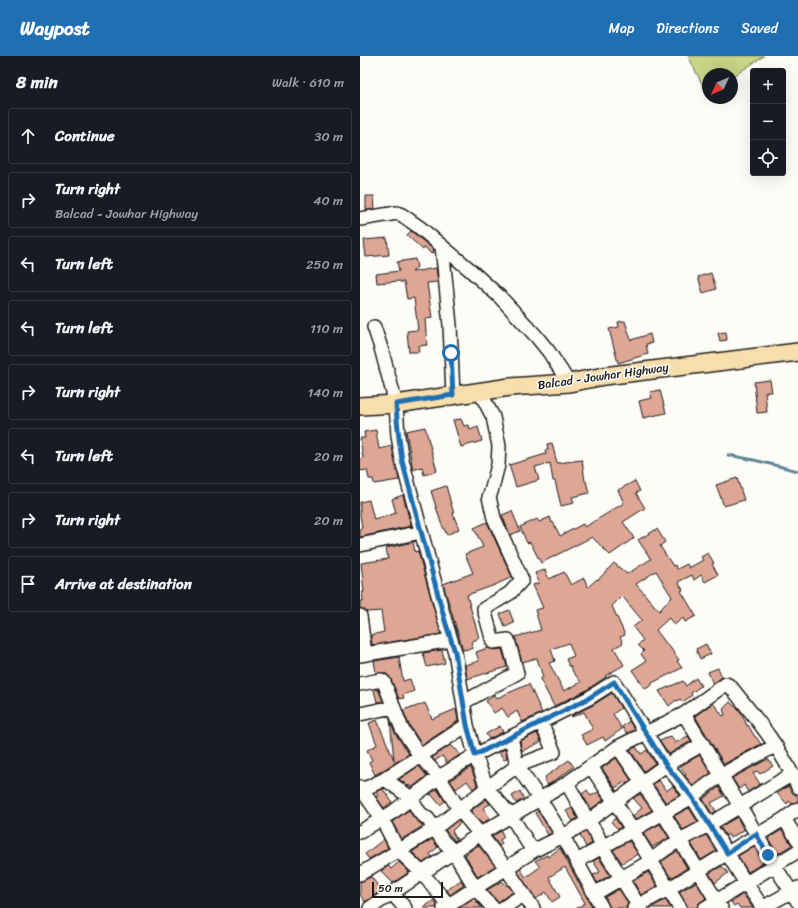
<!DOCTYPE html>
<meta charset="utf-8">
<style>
:root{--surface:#171b24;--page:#242831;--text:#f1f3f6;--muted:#9ea1a6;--line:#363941;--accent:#1f6fb2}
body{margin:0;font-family:Sriracha,sans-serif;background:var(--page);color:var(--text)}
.controls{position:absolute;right:12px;top:12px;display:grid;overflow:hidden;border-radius:4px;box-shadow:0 4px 16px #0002}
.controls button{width:36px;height:36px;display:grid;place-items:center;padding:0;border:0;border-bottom:1px solid var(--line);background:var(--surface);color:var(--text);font:20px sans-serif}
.compass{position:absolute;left:342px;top:12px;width:36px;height:36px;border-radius:50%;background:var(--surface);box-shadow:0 4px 16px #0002;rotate:226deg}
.scale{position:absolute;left:12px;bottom:10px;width:71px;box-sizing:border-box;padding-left:4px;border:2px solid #1c1c1c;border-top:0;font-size:11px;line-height:14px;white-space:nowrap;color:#1c1c1c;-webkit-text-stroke:3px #fdfcf7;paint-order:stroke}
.stop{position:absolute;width:12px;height:12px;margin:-9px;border:3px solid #1f6fb2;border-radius:50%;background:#fff}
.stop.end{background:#1f6fb2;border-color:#fff;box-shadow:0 1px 4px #0008}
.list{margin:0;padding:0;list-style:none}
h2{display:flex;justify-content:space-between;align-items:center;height:52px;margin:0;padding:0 16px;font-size:17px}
h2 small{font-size:13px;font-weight:400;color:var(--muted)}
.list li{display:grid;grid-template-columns:26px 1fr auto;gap:12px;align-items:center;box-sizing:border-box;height:56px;margin:0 8px 8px;padding:0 8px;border:1px solid var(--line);border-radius:4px}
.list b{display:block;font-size:15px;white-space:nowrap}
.list p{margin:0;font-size:13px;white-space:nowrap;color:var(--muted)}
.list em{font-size:13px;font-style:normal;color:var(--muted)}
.icon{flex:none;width:22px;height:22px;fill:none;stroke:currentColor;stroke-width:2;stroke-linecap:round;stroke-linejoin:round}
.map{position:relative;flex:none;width:438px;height:852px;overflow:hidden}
header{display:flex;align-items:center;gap:24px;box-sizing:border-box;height:56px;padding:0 20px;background:var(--accent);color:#fff}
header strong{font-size:19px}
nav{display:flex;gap:22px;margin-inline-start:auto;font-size:14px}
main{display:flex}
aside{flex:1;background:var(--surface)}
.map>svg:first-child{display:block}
</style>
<header>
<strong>Waypost</strong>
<nav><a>Map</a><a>Directions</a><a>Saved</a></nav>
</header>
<main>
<aside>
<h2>8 min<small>Walk · 610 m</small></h2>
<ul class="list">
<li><svg class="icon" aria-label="ahead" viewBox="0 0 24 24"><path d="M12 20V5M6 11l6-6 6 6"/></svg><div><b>Continue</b></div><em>30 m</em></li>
<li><svg class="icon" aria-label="right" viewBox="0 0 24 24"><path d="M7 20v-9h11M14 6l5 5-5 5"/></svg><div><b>Turn right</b><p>Balcad - Jowhar Highway</p></div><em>40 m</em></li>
<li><svg class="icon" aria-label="left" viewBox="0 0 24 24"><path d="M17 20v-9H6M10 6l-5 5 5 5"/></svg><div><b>Turn left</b></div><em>250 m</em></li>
<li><svg class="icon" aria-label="left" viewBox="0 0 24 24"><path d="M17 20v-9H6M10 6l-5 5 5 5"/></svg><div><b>Turn left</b></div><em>110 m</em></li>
<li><svg class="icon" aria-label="right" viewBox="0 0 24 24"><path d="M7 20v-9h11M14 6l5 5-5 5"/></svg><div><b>Turn right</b></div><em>140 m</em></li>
<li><svg class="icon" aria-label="left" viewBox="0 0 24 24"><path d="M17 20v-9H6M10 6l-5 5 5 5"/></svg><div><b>Turn left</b></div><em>20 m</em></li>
<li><svg class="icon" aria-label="right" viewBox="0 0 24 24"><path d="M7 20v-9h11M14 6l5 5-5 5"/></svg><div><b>Turn right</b></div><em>20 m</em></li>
<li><svg class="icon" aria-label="arrive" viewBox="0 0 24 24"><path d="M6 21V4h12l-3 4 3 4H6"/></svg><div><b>Arrive at destination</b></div></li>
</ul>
</aside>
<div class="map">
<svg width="438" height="852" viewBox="0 0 438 852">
<rect width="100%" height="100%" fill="#fdfcf7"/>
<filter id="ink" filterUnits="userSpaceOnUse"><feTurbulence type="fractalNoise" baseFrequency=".025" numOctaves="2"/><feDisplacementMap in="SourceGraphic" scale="8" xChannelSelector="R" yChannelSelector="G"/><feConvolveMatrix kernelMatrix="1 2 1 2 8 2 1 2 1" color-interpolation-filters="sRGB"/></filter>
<g filter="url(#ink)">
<!-- green -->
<path fill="#cbd689" stroke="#747952" d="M328,0h76l-32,21v-3h-24v19l-1,1z"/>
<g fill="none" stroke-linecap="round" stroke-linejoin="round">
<!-- stream -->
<path stroke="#5c8596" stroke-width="3" d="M368,399l26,5 44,11"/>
</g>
<!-- building -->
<path fill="#dda695" stroke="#1c1c1c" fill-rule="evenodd" d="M6,140h8l1,13 -9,1z
M51,175l23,19v1l-3,3 -6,-7 -2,3 -16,-15z
M27,182l2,17 -23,2 -2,-17z
M55,203l2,8 -5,5 24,-4 2,14 -11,1 5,35 -7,1 2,26 -9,1 1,6h-10l-2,-21 11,-1 -4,-32 -7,1 -3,-17h-4v-1l-23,2 -1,-9 23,-3 -2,-9z
M351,217l5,16 -13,4 -5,-16z
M265,265l6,19 19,-6 2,9 -6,1 2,10 -30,9 -9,-34 10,-2 -1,-5z
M366,276l1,8 -7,1 -2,-8z
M410,324l2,12h-7l2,20 -10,1 -3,-31z
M300,334l6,23 -23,5 -4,-17 13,-3 -2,-6z
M101,363l3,7 5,-1 1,5 8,-3 4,14 -21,6 -8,-27z
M65,371l12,44 -13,4 -2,-8 -9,3 -7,-39z
M16,374l3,19 13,-3 7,34 -25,4 -1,-5h-4l-2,-9 -7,1v-12l3,-1 -3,-20h5l-1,-6z
M192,387l5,20 25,-3 3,21h1l3,12 -17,4 2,6 -13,3 -6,-25h-2l-3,-18 -15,4 4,13 -23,7 -7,-22 37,-11 -1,-4h3l-1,-6z
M377,422l7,22 -20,6 -8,-21z
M275,425l5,10 -4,2 9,15 -22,14 11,16 -24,17 -18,-18 -51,26 -11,-21 -3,1 -7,-16 17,-8 2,3 11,-5 2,6 1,-1 7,14 23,-12 2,3 39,-24 -6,-13z
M86,430l8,28h-1l6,15 -12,6 -6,-12 -10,-32z
M43,439l8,31 -51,11v-9h2l-2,-13v-13l9,-2 5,20 22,-7 -4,-14z
M152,455l8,20 -10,4 -8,-20z
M127,466l25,55 -17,8 -28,10 12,43 -8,4 2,6 -10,2 -20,-66 30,-11 -8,-19 18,-7 -9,-19z
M297,473l8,13 -5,4 13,20 2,-1 2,4 10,-5 2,4 14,-8 -2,-3 7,-4 6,10 -2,1 6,11 -13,7 -4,-7 -7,5 -2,-5 -14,7 5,8 -2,1 15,25 -11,6 -2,-4 -9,7 -5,-7 -13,12 12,16h1l10,14 -2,1 5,7 -30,15v2l-7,4 -13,-19 14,-9 -5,-7 3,-3 -6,-6 5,-5 -10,-13 9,-7 -20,-24 -10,10 13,29 -5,2 3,6 -9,5 10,17 -19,11 1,1 -21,14 -31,15 -14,-27 3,-2 -6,-19 -15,4 -7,-25 26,-7 -6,-20 8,-2 -10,-23 6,-2 -4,-10 10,-3 4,9 15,-7 7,13 13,-7 4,9 9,-8 1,1 16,-17 13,11 24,-15 -13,-19zM296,515l16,26 -13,14 -23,-27zM209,587l5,13 -8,3 3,7h2l2,6 8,10 -17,9 -15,-28 6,-2 -4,-12z
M53,486l2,10 3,-1 23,83 -69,11 -1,-10 13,-3 -3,-21 -14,1 -4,-3 -3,-1v-7h3l-1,-9h2l-3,-29 27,-4 -2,-11z
M149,554l5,13 -9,4 -5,-13z
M346,588l5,10 -11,5 -4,-10z
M128,592l6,2 8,-1 5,18 -40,12 -2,-14 14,-4 -3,-9z
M82,594l3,13 -18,4 -4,-14z
M40,601l-1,1 4,23 7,-2 4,12 -11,4 1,3 -5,1 -8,-20 -2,-3 -4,-3h-9l-2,-12z
M358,612l4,9 -9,7 -5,-12z
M336,622l5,8 -10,7 1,2 -9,7 -3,-3 -3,2 -1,-1 -7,6 -10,-15 24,-10 3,5z
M169,628l13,29 -20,9 -5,-11 -9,6 -6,-9 -8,5 -8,-12 9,-6 2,3z
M18,633l5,12 -6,1 -3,-12z
M252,637l9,15 -8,6 9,15 -17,12 -2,-4 -16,8 -6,-10 12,-6 -9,-17 -12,5 -1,-1 22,-11z
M370,646l4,4h2l6,8 5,12 1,-1 7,12h1l5,7 -37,20 -29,-48 18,-13 10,13 2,-1 -2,-6z
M65,647l7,16 24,-10 2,12 -36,24 -13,-20 -6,-15 9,-3v1z
M30,663l5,14 14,21 -34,21 -6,-13 3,-2 -5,-10 10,-5 -8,-22 8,-3 17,40z
M269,665l6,9 -8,3 -5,-6z
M140,670l3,6 -14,7 -3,-5z
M177,677l4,9 -19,9 -2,-10z
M311,680l4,7 13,-7 3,5 -22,13 -9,-13z
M90,689l5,5 1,-1 4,6 -13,8 -5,-7 -7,5 -3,-3z
M276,691l5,7 6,-4 8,13 -11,8 -14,-21z
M145,693l2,9 -3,2 -5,-8z
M340,699l11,18 -18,13 -8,-10 1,-1 -6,-9z
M256,702l15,22 -5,4 -1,-2 -10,6 -13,-20z
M408,703l5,7 -13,8 -3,-3 -4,2 7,11 -12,8 -4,-7 -5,4 -7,-11z
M209,704l5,7 -26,18 -4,-5 2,-2 -1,-1z
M59,710l8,10 -16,12 -2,-3 -1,1 -9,-7z
M111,711l6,18 -4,4 -6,-8 -11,8 -6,-9z
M299,724l7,11 7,-5 7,9 -14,8 -13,-19z
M428,730l5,7 5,4v4l-6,3 -3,-3 -2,3 -10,-11z
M359,731l5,9 -13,7 5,8 -4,3 -9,-15z
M23,733l9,13 -8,6 -8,-11 2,-1 -2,-4z
M77,733l8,12 -5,4 -9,-11 -2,1z
M227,734l4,6 7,-4 6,8 -13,9 -9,-15z
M160,735l4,8 -8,4 -4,-7z
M280,738l12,16 -17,10 -2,-4 9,-8 -9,-10z
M126,743l4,5 -7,4 7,10 -8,6 -11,-13z
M212,752l5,10 -4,3 -7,-10z
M329,752l9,14 -15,8 -9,-14z
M49,754l4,7 10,9 -21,13 -10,-17z
M178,755l14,22 -4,2 -13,-22z
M377,761l7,13 -14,8 -2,-4 -2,2 -6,-9z
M255,762l6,9 -3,2 -7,-7z
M98,764l2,3 -8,8 5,9 -2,1 -10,-11z
M300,768l9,14 -17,9 -9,-14z
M422,774l10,15 -15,9 -9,-16z
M141,775l3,6 -4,3 2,4 -3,2 -7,-10z
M226,776l6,11 -6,4 -6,-12z
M346,779l10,16 -15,9 -10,-17z
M24,783l4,9 -19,11 -4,-5z
M72,783l6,8 -8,7 2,3 -9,6 -11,-11z
M269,785l9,13 -16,9 -9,-13z
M118,789l17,21 -17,11 -13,-22z
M394,790l9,17 -15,9 -10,-16z
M200,792l27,50 6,10h-16l8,-5 -20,-36 -16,10 11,20 -8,5 -6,-10 -10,7 -19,-28 3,-2 6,8 14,-10 -5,-6 12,-6 1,2z
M317,795l10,17 -16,10 -10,-16z
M239,802l11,17 -13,8 -4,-8 7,-3 -7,-11z
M39,806l10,10 -16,11 -12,-12 7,-5 3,3z
M362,810l6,7 -13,10 -6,-10z
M288,816l9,14 -16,9 -8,-14z
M11,821l11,13 -17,12 -5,-7v-13z
M101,824l3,5 -14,10 -3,-5z
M142,825l5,5 1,-1 5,7 -15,10 -11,-12z
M336,826l10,16 -8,6 -1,4h-9l-9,-16z
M259,833l9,14 -2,5h-16l-5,-11z
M383,838l10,14h-13l-3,-4 -3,2 -3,-4z
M114,842l8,10h-23z
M74,844l3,4 -1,4h-13z
M305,844l6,8h-21z"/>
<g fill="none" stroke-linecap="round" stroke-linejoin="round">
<defs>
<path id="minor" d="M0,163l37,-6 5,2 17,12 49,41 32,29 36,39 13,16 20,31
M82,190l8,79 3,70
M14,271l7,21 15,56 2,32 4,24 43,161 10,31 12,73 8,30 12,33 24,28 22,35
M0,489l61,-13
M0,560l5,38
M0,599l91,-15
M0,628l21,-4 3,2 18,47 18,27 19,21 20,32 21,25 26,34 27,40
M104,646l53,-29 -9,-33 -15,2 -9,-33 26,-16 12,-13 -28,-62 -5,-21 2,-5 7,-27 1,-19 -6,-29 -13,-25
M0,658l33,-7
M324,658l56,92 34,59 24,37
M151,681l6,29 22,32 24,38 39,72
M258,691l45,66 58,95
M231,711l24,35 65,106
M25,723l26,19 9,15 8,6 15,22 10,10 23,38 17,19
M207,727l21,38 9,13 5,13 38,61
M0,731l22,32 16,31 24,23 29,35
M0,735l25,-12 82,-54
M424,763l14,21
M0,776l33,-20 46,-35 36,-22 114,-57 25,-16 52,83 26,32 53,85 18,26
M217,805l115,-64c24,-21 54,-36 83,-51
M0,818l74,-45 53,-41 30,-22 37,-14 -13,-30
M32,837l13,15
M234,838l57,-33c16,-16 38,-25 57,-36 29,-16 56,-35 85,-51
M10,852l110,-74 87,-51 51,-36 66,-33 42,-30 4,2c25,31 52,63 68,101
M84,852l89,-57 30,-15 25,-15 78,-56 37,-21
M143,852l20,-13
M274,852l34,-19 116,-70 14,-10
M345,852l93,-57
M402,852l36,-20"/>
<path id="major" d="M0,350l36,-2 114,-17 59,-4 35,-7 194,-24"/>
</defs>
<!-- minor casing -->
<use href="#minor" stroke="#1c1c1c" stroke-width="16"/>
<!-- major casing -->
<use href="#major" stroke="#1c1c1c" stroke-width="20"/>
<!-- minor -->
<use href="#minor" stroke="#fdfcf7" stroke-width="13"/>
<!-- major -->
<use href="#major" stroke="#f8deab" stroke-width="17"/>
</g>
</g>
<g fill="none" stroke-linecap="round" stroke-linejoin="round" filter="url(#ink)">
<!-- route -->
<path stroke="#1f6fb2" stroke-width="5" d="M91,297l2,42 -57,9c1,19 3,37 6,56l43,161 10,31 12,73 8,30 114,-57 25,-16 52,83 26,32 35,56 29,-19 12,21"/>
</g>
<g text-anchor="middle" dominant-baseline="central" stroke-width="3" stroke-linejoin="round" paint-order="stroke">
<!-- street labels -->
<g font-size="12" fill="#1c1c1c" stroke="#fdfcf7">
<text transform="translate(243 320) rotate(-8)">Balcad - Jowhar Highway</text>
</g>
</g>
</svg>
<div class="controls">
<button>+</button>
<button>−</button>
<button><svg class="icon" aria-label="locate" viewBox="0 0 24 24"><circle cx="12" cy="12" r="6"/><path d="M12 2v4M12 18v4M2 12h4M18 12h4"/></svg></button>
</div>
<svg class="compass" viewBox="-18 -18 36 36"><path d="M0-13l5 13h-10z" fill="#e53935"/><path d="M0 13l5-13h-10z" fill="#9ea1a6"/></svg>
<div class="scale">50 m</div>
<div class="stop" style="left:91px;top:297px"></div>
<div class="stop end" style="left:408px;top:799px"></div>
</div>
</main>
